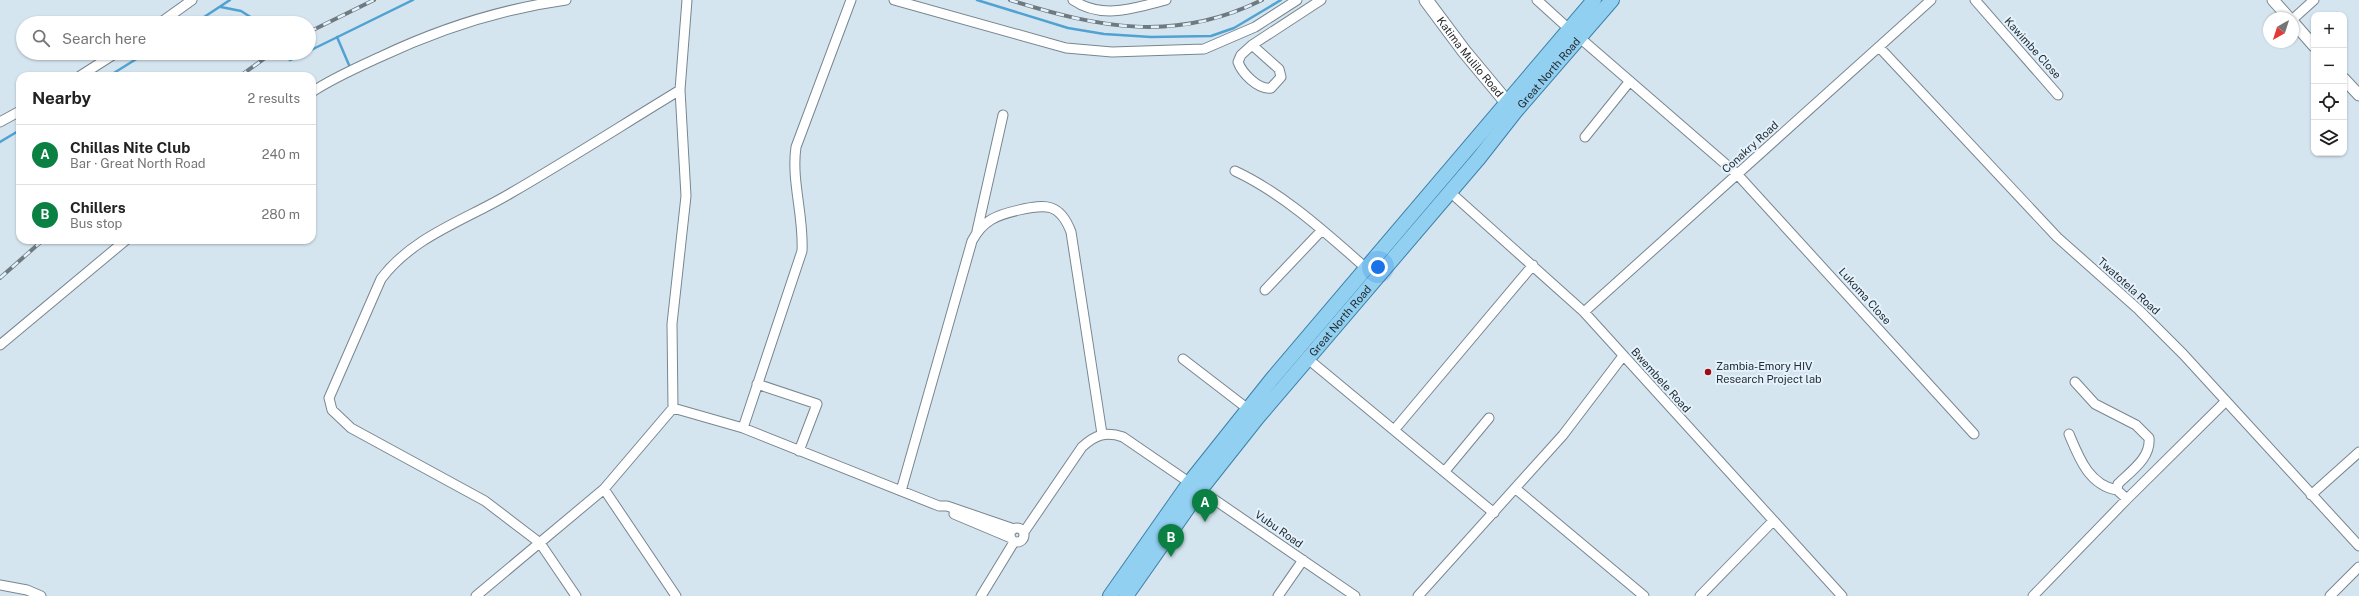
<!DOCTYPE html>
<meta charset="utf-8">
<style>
:root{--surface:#fff;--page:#f6f6f6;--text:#222;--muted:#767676;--line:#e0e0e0;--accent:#0b8043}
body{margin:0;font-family:"Public Sans",sans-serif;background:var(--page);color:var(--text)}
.controls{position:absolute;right:12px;top:12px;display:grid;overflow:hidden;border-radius:8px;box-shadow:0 1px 3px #0004}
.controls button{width:36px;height:36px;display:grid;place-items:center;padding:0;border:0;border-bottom:1px solid var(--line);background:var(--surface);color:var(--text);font:20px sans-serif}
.compass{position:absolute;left:2263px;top:12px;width:36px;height:36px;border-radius:50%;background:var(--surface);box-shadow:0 1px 3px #0004;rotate:219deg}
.you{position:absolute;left:1378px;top:267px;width:14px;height:14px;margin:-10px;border:3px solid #fff;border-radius:50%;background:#1a73e8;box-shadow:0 0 0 6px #1a73e833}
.badge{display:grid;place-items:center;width:26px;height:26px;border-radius:50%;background:var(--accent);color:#fff;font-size:13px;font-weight:700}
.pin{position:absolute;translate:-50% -33px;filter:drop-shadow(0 1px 2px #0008)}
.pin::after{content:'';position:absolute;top:21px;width:14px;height:12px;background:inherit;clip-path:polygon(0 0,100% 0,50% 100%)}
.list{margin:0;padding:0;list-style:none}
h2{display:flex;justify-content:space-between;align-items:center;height:52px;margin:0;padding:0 16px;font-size:17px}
h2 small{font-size:13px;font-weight:400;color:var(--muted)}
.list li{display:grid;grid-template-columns:26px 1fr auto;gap:12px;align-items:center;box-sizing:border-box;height:60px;padding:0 16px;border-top:1px solid var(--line)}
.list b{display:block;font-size:15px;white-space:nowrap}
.list p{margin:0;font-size:13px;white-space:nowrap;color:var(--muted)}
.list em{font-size:13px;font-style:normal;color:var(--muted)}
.icon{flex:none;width:22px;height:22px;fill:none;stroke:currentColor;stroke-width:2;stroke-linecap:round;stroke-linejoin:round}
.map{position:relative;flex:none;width:2359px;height:596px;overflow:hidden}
.search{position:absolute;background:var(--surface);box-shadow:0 1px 3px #0004;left:16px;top:16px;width:300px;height:44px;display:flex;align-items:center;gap:10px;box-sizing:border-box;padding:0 14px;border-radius:22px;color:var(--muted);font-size:15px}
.panel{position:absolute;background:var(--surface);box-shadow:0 1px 3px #0004;left:16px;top:72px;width:300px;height:172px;border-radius:12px}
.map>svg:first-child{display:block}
</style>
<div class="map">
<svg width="2359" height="596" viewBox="0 0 2359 596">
<rect width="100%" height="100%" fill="#d5e5ef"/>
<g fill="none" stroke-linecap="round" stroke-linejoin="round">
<!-- stream -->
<path stroke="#50a2d2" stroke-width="2.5" d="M977,0l91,28 36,6 47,3 60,-1 23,-8 47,-28
M221,7l20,4 19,12
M195,23l35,-23
M337,37l12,28
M309,51l104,-51
M285,56l5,4 16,-7
M109,76l37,-23
M0,142l20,-12"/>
<defs>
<path id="minor" d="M894,0l172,48 46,4 92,-3 51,-22 42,-27
M1073,0c29,20 62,8 93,0
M1537,0l32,29
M1975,0l83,95
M2293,19l21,-19
M160,23l32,-23
M1580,38l157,136 237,260
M1252,45l27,24 2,8 -10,11c-13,2 -29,-15 -33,-26l3,-7z
M1252,45l69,-45
M1879,47l178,190 82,73 44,44 176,192
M80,76l36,-23
M312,92c21,-14 44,-24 68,-35 59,-28 120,-48 186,-57
M0,122l20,-11
M1585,137l45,-56
M1235,171c49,23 91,62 131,97
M1450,192l134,120 258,284
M977,231l26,-116
M1265,290l57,-60
M1584,312l347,-312
M0,345l126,-105
M1183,359l65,50
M1308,359l186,154
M2075,382l20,22 41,21 13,13c2,20 -18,33 -31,46l-1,6 10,9
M757,384l60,20 -18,47
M673,408l-1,-84 14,-128 -6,-106 7,-90
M743,428l59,-177c2,-35 -11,-70 -6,-104l55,-147
M1395,429l138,-164
M2069,434c10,24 20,51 48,56
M1445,471l44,-53
M604,489l72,107
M1516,489l128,107
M901,491l71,-250c11,-21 25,-26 47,-31 27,-6 41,-7 52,22l31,202
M2311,495l48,-43
M954,514l57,24
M1010 535a7 7 0 1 1 14 0a7 7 0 1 1-14 0Z
M1024,532l58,-85c13,-12 24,-16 41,-10l232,159
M0,585l27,5 14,6
M476,596l128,-107 69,-81 70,20 196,78h8l67,23
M576,596l-36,-53 -55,-42 -134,-73 -19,-18 -3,-12 52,-119c32,-43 85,-59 130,-86 57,-33 113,-69 169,-103
M981,596l33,-54
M1278,596l25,-36
M1418,596l145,-161 60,-79
M1700,596l73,-75
M2033,596l94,-97 99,-98
M2330,596l29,-29"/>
<path id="tertiary" d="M2273,0l16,18
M2293,22l21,24
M2344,79l15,16"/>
<g id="secondary">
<path id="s1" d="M1426,0l38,51 50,60"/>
</g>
<g id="primary">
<path d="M1110,596l80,-114 82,-103 322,-379"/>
<path id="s2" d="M1126,596l75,-107 57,-72 221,-259 36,-46 97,-112"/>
</g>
</defs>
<!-- minor casing -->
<use href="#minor" stroke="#788690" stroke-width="11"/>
<!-- tertiary casing -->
<use href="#tertiary" stroke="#788690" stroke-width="13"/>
<!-- secondary casing -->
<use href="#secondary" stroke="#788690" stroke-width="15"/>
<!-- primary casing -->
<use href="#primary" stroke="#3d81a8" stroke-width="16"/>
<!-- minor -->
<use href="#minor" stroke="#fff" stroke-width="9"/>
<!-- tertiary -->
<use href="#tertiary" stroke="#fff" stroke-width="11"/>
<!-- secondary -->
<use href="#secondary" stroke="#fff" stroke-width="13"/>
<!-- primary -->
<use href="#primary" stroke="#92d0f2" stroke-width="14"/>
<defs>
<path id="rail" d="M1010,0c89,28 165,43 252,0
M309,32l65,-32
M240,76l32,-23
M0,278l43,-38"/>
</defs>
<!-- rail casing -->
<use href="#rail" stroke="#6f7a80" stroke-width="4"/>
<!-- rail -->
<use href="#rail" stroke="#e3f2fd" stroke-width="2.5" stroke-dasharray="8" stroke-linecap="butt"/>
</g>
<!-- markers -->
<circle fill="#a30913" stroke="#e3f2fd" stroke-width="1.5" cx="1708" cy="372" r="4"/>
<g text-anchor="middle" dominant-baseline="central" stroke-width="4" stroke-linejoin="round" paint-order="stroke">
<!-- street labels -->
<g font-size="11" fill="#252b2f" stroke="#e3f2fd">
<text transform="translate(2033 48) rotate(48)">Kawimbe Close</text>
<text stroke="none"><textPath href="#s1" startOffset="72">Katima Mulilo Road</textPath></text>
<text stroke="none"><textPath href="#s2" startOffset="673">Great North Road</textPath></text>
<text transform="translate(1750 147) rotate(-42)">Conakry Road</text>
<text transform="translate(2129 286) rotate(42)">Twatotela Road</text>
<text transform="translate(1865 296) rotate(48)">Lukoma Close</text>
<text stroke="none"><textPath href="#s2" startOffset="349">Great North Road</textPath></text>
<text transform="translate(1661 380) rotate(48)">Bwembele Road</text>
<text transform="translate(1279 529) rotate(35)">Vubu Road</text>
</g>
<!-- poi labels -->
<g font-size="11" fill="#252b2f" stroke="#e3f2fd" text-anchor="start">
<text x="1716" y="366">Zambia-Emory HIV<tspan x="1716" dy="13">Research Project lab</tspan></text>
</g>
</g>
</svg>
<div class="controls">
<button>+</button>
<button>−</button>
<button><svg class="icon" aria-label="locate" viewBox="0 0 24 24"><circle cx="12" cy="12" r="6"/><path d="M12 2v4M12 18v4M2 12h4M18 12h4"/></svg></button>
<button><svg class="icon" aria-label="layers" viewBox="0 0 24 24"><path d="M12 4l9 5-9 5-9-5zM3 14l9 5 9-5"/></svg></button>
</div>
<svg class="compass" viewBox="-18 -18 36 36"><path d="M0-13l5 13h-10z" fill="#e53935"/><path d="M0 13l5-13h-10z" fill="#767676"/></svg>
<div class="you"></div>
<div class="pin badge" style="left:1205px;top:522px">A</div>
<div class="pin badge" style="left:1171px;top:557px">B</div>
<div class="search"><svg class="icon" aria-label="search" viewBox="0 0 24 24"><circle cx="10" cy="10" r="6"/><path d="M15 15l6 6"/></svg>Search here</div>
<section class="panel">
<h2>Nearby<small>2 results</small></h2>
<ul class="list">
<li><span class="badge">A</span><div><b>Chillas Nite Club</b><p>Bar · Great North Road</p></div><em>240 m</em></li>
<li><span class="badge">B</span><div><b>Chillers</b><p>Bus stop</p></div><em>280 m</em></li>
</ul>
</section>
</div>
